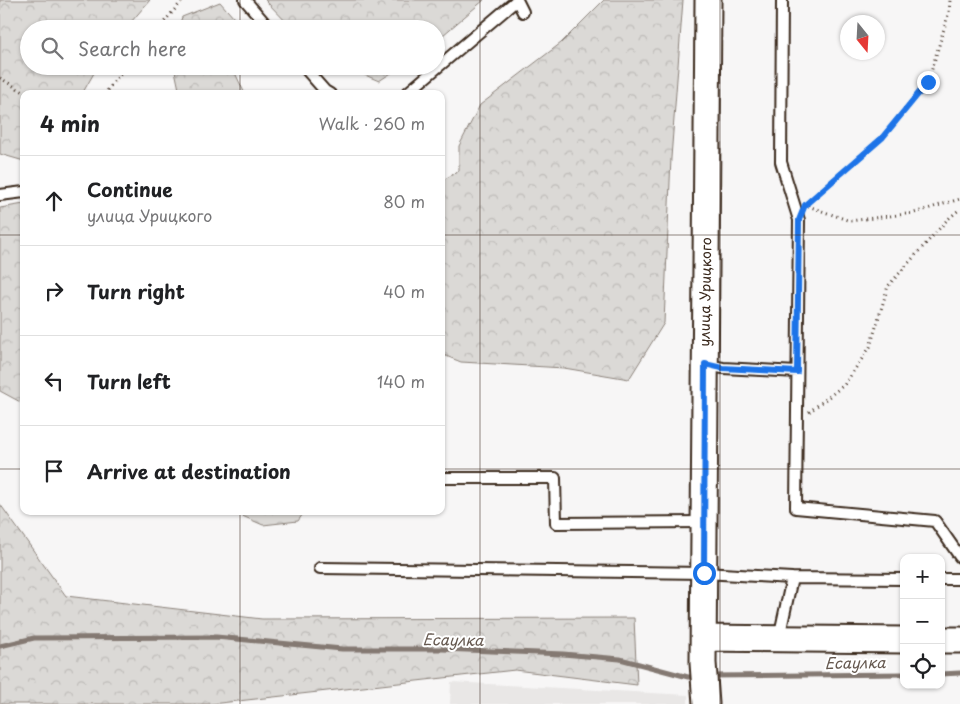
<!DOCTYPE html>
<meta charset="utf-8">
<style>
:root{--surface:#fff;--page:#f2f2f2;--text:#202124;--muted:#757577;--line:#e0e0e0}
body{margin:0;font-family:"Playpen Sans",sans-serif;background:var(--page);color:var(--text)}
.controls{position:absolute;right:15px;bottom:15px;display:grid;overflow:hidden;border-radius:10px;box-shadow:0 1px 4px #0004}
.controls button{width:45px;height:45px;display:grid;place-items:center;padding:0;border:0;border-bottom:1px solid var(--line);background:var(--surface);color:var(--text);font:25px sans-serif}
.compass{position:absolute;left:840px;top:15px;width:45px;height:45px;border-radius:50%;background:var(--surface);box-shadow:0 1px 4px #0004;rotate:162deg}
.stop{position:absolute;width:15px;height:15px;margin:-11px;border:4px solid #1a73e8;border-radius:50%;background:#fff}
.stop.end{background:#1a73e8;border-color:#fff;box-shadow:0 1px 5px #0008}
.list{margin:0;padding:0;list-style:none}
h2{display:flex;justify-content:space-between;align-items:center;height:65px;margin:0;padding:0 20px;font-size:21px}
h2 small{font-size:16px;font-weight:400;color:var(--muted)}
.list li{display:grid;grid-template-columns:32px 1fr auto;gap:15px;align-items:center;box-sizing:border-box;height:90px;padding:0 20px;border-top:1px solid var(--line)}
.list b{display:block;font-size:19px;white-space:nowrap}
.list p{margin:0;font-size:16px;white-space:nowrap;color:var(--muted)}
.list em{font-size:16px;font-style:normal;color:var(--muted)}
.icon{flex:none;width:28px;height:28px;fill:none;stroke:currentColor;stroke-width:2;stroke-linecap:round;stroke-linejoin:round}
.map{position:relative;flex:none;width:960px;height:704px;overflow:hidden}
.search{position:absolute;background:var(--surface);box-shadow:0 1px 4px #0004;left:20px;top:20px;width:425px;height:55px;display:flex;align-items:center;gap:12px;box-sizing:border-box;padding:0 18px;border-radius:28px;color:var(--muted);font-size:19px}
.panel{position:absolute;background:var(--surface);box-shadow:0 1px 4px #0004;left:20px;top:90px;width:425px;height:425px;border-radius:10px}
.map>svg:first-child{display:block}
</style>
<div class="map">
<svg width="960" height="704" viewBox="0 0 960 704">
<defs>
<pattern id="forest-crowns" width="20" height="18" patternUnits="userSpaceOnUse" patternTransform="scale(1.25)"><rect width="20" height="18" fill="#dbd9d6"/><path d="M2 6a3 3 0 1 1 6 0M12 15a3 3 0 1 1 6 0" fill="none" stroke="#bdbab7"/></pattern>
</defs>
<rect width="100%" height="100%" fill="#f7f6f6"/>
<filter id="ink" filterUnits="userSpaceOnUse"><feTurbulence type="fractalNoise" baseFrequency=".02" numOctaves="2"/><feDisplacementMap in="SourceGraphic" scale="10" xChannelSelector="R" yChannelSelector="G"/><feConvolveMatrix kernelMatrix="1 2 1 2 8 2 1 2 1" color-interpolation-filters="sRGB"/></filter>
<g filter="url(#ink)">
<!-- built -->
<path fill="#e9e7e6" d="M451,682l237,13v9h-238z"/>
<!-- forest -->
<path fill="url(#forest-crowns)" stroke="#8b827a" d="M0,0h150l-25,29h-96v37h69l-16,28h-58v67l-24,-7z
M265,0h219l-48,41v-12h-143z
M604,0h79l-12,158 -7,165 -35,56 -65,-11 -103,-6 -20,-8v-173l18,-10v-25l21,-41 81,-62z
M220,2l21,24 -1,3h-62l4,-12z
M174,66h63l-1,9 9,19h-65z
M344,66h58l-23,15z
M24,204v200l-24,-13v-183z
M0,504l66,92 196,23 372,-1 3,67 -122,-15 -304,34h-211z
M231,511h74l-7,10 -35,4z"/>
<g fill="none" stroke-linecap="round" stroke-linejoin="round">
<!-- stream -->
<path stroke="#847972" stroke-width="5" d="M0,646l34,-8 182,-1 126,12h100l121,5 57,5 68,18h10
M941,674l19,-1
M711,676l193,-2"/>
<defs>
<path id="service" d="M245,0l25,29
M517,0l6,12
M782,0l-1,162 18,58 -3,288 139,13 25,36
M303,66l22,25 5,3
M406,94l111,-94
M0,195l24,-3
M706,365l17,3 74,4
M441,478h114l1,45 148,-1
M320,568l384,5 88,5
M941,579h19
M779,638l13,-60 112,1"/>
<path id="tertiary" d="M704,638l200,2
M941,640h19
M706,704l-3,-41 5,-663"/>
</defs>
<!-- service casing -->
<use href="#service" stroke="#3b2a1e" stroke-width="14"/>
<!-- tertiary casing -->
<use href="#tertiary" stroke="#3b2a1e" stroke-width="29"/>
<!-- path -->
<path stroke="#3b2a1e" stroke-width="3" stroke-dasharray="1 4" stroke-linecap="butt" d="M158,29l25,-29
M0,78l27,16
M104,94l23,-28
M807,203l75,-65 46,-56 21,-70 1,-12
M808,206l42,15 64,-8 46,-14
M809,412l35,-27 26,-38 18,-61 59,-66 13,-11"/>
<!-- service -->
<use href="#service" stroke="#fff" stroke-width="10"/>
<!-- tertiary -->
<use href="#tertiary" stroke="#fff" stroke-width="25"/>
</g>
</g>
<g fill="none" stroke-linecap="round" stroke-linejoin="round" filter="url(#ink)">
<!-- route -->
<path stroke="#1a73e8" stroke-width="6" d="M704,573l1,-209 17,4 75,4 2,-152 6,-15 77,-67 46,-56"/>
</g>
<!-- grid -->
<path fill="none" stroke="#3b2a1e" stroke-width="1" stroke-opacity="0.55" d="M240,0v29M480,0v704M720,0v704M240,66v28M0,235h24M441,235h519M0,469h24M441,469h519M240,511v193"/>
<g text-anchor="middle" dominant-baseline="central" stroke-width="4" stroke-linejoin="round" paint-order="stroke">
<!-- street labels -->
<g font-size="14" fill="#3b2a1e" stroke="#fff">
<text transform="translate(705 292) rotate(-89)">улица Урицкого</text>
</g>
<!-- water labels -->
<g font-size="15" font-style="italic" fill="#65584f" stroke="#fff">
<text transform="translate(453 639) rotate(1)">Есаулка</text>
<text transform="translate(855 662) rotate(-1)">Есаулка</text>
</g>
</g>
</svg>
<div class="controls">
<button>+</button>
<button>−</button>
<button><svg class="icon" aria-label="locate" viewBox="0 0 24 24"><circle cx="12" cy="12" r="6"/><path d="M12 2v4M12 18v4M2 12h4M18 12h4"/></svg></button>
</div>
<svg class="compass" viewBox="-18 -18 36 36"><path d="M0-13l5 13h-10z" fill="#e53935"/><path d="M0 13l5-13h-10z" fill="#757577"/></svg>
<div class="stop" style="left:704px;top:573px"></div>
<div class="stop end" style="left:928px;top:82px"></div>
<div class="search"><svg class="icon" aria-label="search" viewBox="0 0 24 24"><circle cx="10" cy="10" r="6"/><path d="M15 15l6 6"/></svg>Search here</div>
<section class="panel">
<h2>4 min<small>Walk · 260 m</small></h2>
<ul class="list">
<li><svg class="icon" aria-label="ahead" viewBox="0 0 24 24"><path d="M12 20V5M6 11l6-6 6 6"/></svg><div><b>Continue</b><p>улица Урицкого</p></div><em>80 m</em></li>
<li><svg class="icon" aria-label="right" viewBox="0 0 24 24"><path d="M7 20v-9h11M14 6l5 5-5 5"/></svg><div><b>Turn right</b></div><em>40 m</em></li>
<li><svg class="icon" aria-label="left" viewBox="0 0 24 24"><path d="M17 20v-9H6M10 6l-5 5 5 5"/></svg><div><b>Turn left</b></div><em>140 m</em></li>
<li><svg class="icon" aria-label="arrive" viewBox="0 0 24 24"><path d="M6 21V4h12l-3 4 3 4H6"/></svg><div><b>Arrive at destination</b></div></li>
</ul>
</section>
</div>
